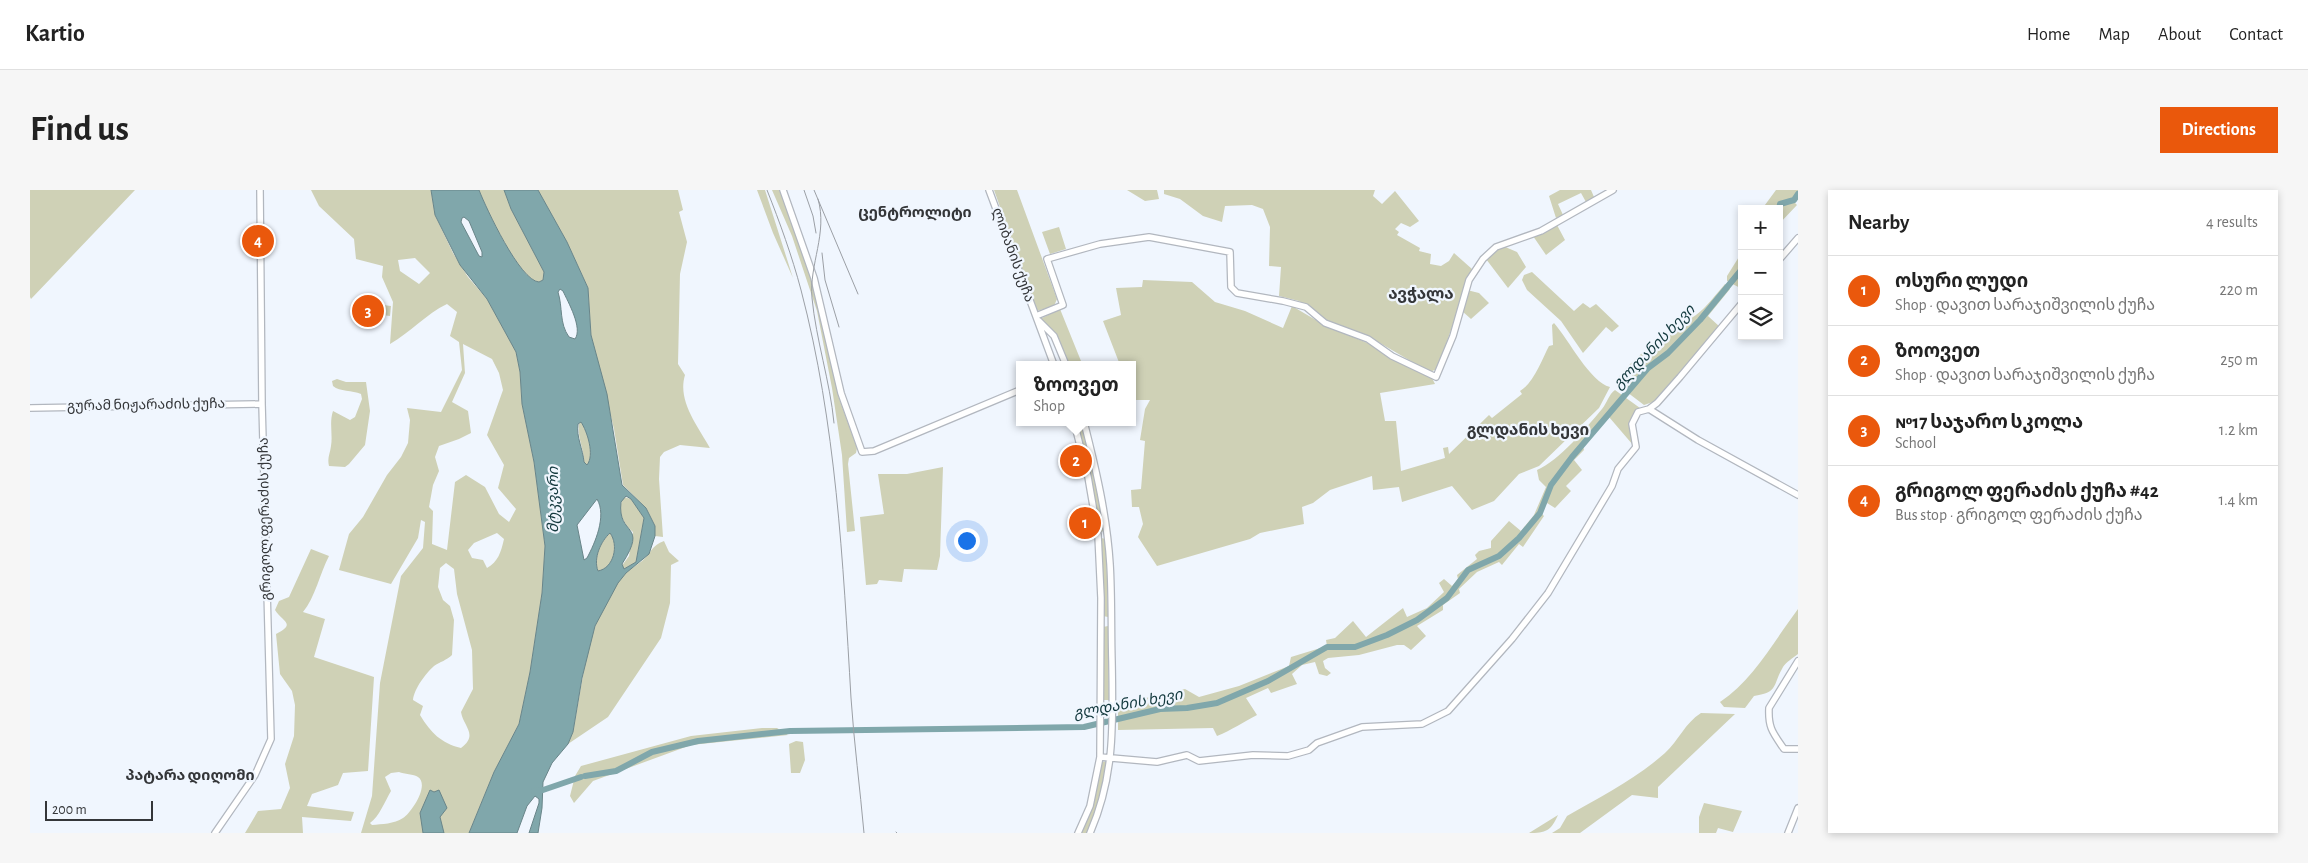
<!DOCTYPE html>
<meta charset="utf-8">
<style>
:root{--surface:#fff;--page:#f6f6f6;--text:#222;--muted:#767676;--line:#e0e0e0;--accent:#ea580c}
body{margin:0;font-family:"Alegreya Sans","Noto Sans Georgian",sans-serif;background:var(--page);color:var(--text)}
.controls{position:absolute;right:15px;top:15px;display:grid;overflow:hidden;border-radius:0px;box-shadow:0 2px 8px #0003}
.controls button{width:45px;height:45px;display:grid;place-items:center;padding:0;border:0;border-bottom:1px solid var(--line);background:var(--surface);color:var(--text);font:25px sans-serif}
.scale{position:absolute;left:15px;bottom:12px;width:108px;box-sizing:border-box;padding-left:5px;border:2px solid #343639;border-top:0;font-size:14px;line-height:18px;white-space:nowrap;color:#343639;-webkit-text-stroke:4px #f0f6fe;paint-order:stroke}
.you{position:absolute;left:936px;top:350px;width:18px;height:18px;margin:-12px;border:4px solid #fff;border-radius:50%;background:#1a73e8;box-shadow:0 0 0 8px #1a73e833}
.badge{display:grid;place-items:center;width:32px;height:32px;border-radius:50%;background:var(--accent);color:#fff;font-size:16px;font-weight:700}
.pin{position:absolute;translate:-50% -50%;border:2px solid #fff;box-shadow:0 1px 5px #0006}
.popup{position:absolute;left:986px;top:171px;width:120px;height:65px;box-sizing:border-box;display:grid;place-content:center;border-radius:0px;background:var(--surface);filter:drop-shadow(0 1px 4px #0005);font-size:16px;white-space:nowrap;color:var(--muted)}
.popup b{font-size:19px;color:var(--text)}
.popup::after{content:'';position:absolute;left:50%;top:100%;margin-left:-10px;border:10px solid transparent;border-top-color:var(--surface)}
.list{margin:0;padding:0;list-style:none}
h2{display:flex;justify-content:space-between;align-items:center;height:65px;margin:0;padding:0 20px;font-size:21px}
h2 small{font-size:16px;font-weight:400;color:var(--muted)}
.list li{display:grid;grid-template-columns:32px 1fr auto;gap:15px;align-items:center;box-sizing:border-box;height:70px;padding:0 20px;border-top:1px solid var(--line)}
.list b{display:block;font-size:19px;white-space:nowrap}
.list p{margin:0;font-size:16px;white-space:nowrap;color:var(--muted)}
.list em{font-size:16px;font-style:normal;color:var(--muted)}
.icon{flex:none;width:28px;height:28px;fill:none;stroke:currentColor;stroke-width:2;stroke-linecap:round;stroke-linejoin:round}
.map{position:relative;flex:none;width:1768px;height:643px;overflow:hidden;border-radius:0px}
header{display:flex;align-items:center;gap:30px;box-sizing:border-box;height:70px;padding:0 25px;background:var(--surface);border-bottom:1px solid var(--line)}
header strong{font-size:24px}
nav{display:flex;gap:28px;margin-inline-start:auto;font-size:18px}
.intro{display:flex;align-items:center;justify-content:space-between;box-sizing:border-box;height:120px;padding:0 30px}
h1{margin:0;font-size:35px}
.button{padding:12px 22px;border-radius:0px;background:var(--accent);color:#fff;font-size:18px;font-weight:700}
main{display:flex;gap:30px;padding:0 30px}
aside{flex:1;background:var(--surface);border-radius:0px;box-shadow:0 2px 8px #0003}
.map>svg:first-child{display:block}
</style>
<header>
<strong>Kartio</strong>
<nav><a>Home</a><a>Map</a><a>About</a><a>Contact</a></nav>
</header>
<div class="intro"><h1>Find us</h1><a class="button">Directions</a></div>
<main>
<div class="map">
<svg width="1768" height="643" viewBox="0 0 1768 643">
<rect width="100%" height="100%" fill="#f0f6fe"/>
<!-- green -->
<path fill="#cfd1b6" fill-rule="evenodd" d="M0,0h105l-104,109 -1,-2z
M281,0h120l4,25 18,38 15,24 19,22 29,53 4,20 2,32 12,58 11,84 -3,47 -12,79 -11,52 -25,48 -25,61h-108l11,-37 8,-113 21,-107 22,-28 2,-26 -4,-2 -3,18 -27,46 -52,-14 10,-36 14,-17 24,-42 14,-18 7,-14 2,-23 -3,-12 34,4 21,-42 -3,-28 -9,-6 7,-24 -10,-8c-21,10 -36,28 -57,40l3,-42 -11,-25 1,-11 -27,-7 -2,-20 -35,-33zM385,68l15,15 -11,11 -19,-13 -2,-11zM433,154l29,15 7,14 4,17 -16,45 17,30 -6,23 18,21 -7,13 -10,-8 -14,-27 -19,-12 -11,7 -8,68 -15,-6 1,-33 -4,-4 4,-22 6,-14 -4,-14 4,-11 20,-7 12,-6 -3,-22 -16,-9 13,-29zM467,343l7,6c-3,13 -6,23 -17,29l-4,-8 -11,-2 -4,-8 6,-7zM416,373l8,6 3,25 15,56 1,39 -12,23c2,14 18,23 0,36 -20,-5 -30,-15 -41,-33l3,-9 -10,-6c1,-11 13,-27 21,-34 6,-4 13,-6 18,-11l2,-35 -4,-14 -7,-6 -5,-13 2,-19zM369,582c5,2 15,2 19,5 12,8 -7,36 -15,41 -9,6 -21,6 -31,7l-2,-2c9,-6 15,-22 21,-32l-6,-14 6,-4z
M449,0h25l7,19 33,63 -1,8 -4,2c-19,-1 -53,-74 -60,-92z
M508,0h140l5,20 -4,2 8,30 -7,32 -2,90 7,11c-8,26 13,51 25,73l-30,-3 -16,7 -4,5 -1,22 4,58 -8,-1v-10l-9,-18 -23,-23 -9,-56 -23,-94 -3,-47 -21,-46z
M727,0h8l28,88 -20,-45z
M742,0h8l30,85 29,123 18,50 -1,5 -7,5 -1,6 7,67 -8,1 -5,-77 -10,-67 -15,-77 -25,-75z
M964,0h23l40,109 -3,7 -17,5z
M1097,0h30l2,9 -14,2z
M1134,0h211l-2,6 9,8 13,-13 24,30 -9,6 -9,-4 -6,6 4,3 -2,3 23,13 -1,3 12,3 -1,10 11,2 8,-5 5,-8 18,16 -6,11 -10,36 -19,53 -7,3 -4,-2 -53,-31 -46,-17 -28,-21 -20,-5 2,-29 -12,-1 1,-39 -7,-18 -11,-4 -27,1 -3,16 -19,-6 -23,-17 -16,-5z
M1530,0h31l3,7 -8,5 -5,-9 -23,11 5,11 -7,3 -7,-22z
M1746,0h22v9l-3,4 2,2 -18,19v-15h-17z
M1527,35l8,15 -19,15 -13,-19z
M1029,37l7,22 -16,5 -8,-22z
M1473,56l14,6 9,15 -18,21 -22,-29 8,-9z
M1712,62v37l-15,-8v-5z
M1502,82l42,39 9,-8 7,5 6,-4 23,22 -7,6 -6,-5 -23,26 -22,-32 -34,-31 -5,-10 2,-5z
M1113,90l49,2 23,20 30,9 38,17 9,-22 34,20 44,18 24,16 38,18 3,6 -55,9 5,28h11l5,50 44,-13 -2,-10 5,-1 1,7 40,-39 3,3 30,-24 -2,-3c14,-8 22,-32 29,-45l4,-1 -1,-20 2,-2c15,17 36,59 56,64l-11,21 -60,58 -20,8 -25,27 -22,9 -20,-24 -50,16 -3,-15 -26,3 -1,-14 -42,14 -17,13 -11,4 2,17 -44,9 -10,6 -93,27 -19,-29 5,-13 -4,-17h-7l-1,-17 10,-1 4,-48 -5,-1 5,-31 5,-9h-16l-2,-35h-12l-17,-44 18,-6 -5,-27 26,-1z
M1695,94l5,5 -22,27 12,11 -67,75 -9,3 -25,-19 -1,-8c21,-27 50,-44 78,-63 11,-8 20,-21 29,-31z
M1437,100l12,3 10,10 -18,16 -9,-8z
M345,114l16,2 -1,10 -16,-2z
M1030,119l21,52 -13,4 -9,-26 -19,-20z
M307,189l9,3h20l4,29 -5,34 -16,19 -4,3 -16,-1c-2,-8 1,-12 2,-20 2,-12 -2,-23 2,-35l17,9 5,-3 7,-18 -1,-5c-9,-4 -21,-2 -28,-8l-1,-5z
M1585,200l25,18c-14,7 -9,24 -7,37l-24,-28 -26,29 1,4 -10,10 8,10 -16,16 5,5 -16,17 -8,-5 -6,10 3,3 -21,31 -4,-3 -17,21 -3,-3 -22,10 -18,17 1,4 -17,12v5l-26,16 9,10 -15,14 -7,-5h-7l-38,10 -31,3 -5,3 2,7 6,5 -4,3 -8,-2 -4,-12 -13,3 -10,9 5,10 -26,9 -3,-5 -22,10 11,17c-14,7 -25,15 -40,21l-4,-8 -95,2v-29l35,-4 32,-8 14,8 40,-11 50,-20 2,-9 36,-11 -1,-6 9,-2 18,-17 13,16 37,-29 4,9 20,-9 17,-16 -5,-9 5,-4 8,7 6,-7 -1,-4 20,-16 -2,-4 4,-4 12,-3v-7l18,-20 12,10 13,-16 12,-28 -7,-7 -2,-10c22,-9 50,-43 65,-61 5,-6 7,-15 13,-19z
M551,232c6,10 14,33 6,43l-3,-3c0,-13 -7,-25 -5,-38z
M1046,232h6l10,36 12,73 -4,1z
M913,277l-3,89 -3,14 -33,-1 -2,13 -23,-2 -2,4 -11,1 -6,-68 24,-3 -6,-40h29z
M594,307l7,2 13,19 -8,44 -12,7 -3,-2 8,-11 4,-24c-10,-8 -17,-23 -9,-35z
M580,343c9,12 4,35 -12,38 -5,-13 3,-30 12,-38z
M1071,348l5,1 2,78 -5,-1z
M634,351l5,11 10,9 -8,4 -1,38 -9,35 -53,79 -40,27 5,-12c10,-49 15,-123 53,-159 5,-5 11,-8 16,-12 9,-8 10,-16 22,-20z
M281,359l18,7c-9,17 -14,42 -26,56l22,7 -11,38 60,20 -6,94 -25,2 -5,12 -26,9 -5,12 47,6 -3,9 -49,-4 1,16h-58l13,-22 23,-2 9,-21 -5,-24 9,-28 1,-31 -3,-14 -12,-17 -4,-40c21,-11 6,-12 -1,-24l4,-9 10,-4z
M1768,419v45c-5,4 -12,8 -15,13 -11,19 -4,25 -29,29l-9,12 -21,-1 -4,-5c33,-22 54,-61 78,-93z
M1078,436l1,74h-6v-73z
M1671,523l34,1 -77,73v11l-26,-3 -52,38h-28l8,-5 7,-12c33,-19 69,-37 98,-63 14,-13 20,-30 36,-40z
M732,538h15l11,7 -97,10 -98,36 -19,22 -4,-7 5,-20 6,-10 110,-30z
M766,551l7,1 2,18 -5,13h-9l-2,-29z
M1078,571l-10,47 -10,25h-8l16,-40 6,-31z
M1674,613l38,8 -9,21 -15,-4 -2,5h-17v-16z
M1528,625c-7,16 -12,18 -29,18z"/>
<!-- water -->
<path fill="#80a7ab" stroke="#698589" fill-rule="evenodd" d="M401,0h48c7,18 41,91 60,92l4,-2 1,-8 -33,-63 -7,-19h34l29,52 21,46 3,47 16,59 15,91 24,23 9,18v10l-6,18 -23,19 -8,10 -23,43 -13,52 -9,54 -5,12 -16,19 -9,19 -1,26 -4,25h-9l10,-30v-4l-4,-3 -8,10 -10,27h-48l25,-61 25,-48 11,-52 12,-79 3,-47 -11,-84 -12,-58 -2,-32 -4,-20 -29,-53 -27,-34 -25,-50zM434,27l5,4 13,31v5l-3,-1 -18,-34 1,-4zM530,99l3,2c5,11 20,37 12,48l-6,-2c-10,-14 -6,-29 -11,-45zM551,232c6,9 14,33 6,43l-3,-3c-1,-13 -8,-25 -6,-38zM596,306l5,3 13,19 -8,44 -12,7 -2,-5c27,-42 -5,-27 -1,-62zM567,309c10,17 -2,44 -10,59l-3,2 -7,-35zM580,343c9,12 4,35 -12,38 -5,-13 3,-30 12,-38z
M400,600l4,2 5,-2 8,18 -7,9 4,16h-21l-3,-20z"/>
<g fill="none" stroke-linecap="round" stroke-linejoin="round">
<!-- river -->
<path stroke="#80a7ab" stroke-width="6" d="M1749,19l1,-5 14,-4 4,-6
M555,586l31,-5 36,-19 46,-11 92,-10 294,-4 76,-18 27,-1 30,-5 51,-22 59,-34h28l32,-12 30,-15 30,-22 21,-28 31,-14 20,-18 21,-25 11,-28 21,-28 76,-89 20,-15 32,-33 42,-51
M504,601l9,-1 38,-13"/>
<defs>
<path id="secondary" d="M753,0l31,88 27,115 21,59 12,-1 146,-61
M959,0l65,175
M1749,70l19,-22
M1006,126l27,-11 -16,-46 53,-15 49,-7 81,15 1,35 6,6 46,8 23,6 19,16 43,16 24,17 44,21 17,-41 16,-56 14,-21 13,-12 45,-16 72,-41
M1009,131l15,15 12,29
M0,218l232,-4
M1619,219l8,-6 23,-26 62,-74
M1044,232l14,55 10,58 3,63 -1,159 -10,49 -12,27
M1054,232c12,47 23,94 26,142 2,32 1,65 2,98 1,61 3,114 -22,171
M1768,471l-29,47c-1,20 4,25 15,41h14
M1070,567l57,5 30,-7 12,6 54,-6 35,1 21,-6 8,-7 45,-16 60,-3 26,-13 64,-72 36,-46 64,-107 6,-17 18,-22 -4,-23 6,-12 11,-3 49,31 100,55
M185,643l40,-58 16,-36 -9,-335 -2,-214
M1758,643l10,-25"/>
</defs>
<!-- secondary casing -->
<use href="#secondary" stroke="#b2b7bf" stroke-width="8"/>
<!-- secondary -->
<use href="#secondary" stroke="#fff" stroke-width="5.5"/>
<!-- rail -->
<path stroke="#9b9fa5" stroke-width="1" d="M737,0c13,33 25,66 34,100 35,133 42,271 50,408 3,45 9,90 13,135
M774,0l9,26 3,17
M784,0l44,104
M788,9c10,34 -9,65 -6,99 4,42 18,83 22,125
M792,63l3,27 14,47
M866,642l1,1"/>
</g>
<g text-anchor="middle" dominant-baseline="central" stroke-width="4.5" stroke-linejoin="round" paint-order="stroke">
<!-- street labels -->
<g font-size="14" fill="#343639" stroke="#f0f6fe">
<text transform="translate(983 65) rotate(70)">ლიბანის ქუჩა</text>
<text transform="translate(116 215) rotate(-1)">გურამ ნიჟარაძის ქუჩა</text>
<text transform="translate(235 329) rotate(-91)">გრიგოლ ფერაძის ქუჩა</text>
</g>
<!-- neighbourhood labels -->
<g font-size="15" font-weight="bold" fill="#343639" stroke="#f0f6fe">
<text x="885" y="22">ცენტროლიტი</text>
<text x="160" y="585">პატარა დიღომი</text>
</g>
<!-- water labels -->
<g font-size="15" font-style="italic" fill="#13393e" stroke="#f0f6fe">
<text transform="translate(1624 157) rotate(-46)">გლდანის ხევი</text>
<text transform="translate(523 310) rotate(-90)">მტკვარი</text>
<text transform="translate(1098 514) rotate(-10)">გლდანის ხევი</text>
</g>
<!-- quarter labels -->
<g font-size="16" font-weight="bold" fill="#343639" stroke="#f0f6fe">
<text x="1391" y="104">ავჭალა</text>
<text x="1498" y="240">გლდანის ხევი</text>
</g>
</g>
</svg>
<div class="controls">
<button>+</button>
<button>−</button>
<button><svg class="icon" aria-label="layers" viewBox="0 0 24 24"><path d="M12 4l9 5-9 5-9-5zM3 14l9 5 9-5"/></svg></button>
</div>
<div class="scale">200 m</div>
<div class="you"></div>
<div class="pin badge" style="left:1055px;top:333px">1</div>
<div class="pin badge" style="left:1046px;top:271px">2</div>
<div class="popup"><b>ზოოვეთ</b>Shop</div>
<div class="pin badge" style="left:338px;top:121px">3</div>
<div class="pin badge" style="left:228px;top:51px">4</div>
</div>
<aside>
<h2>Nearby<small>4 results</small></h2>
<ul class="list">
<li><span class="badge">1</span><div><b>ოსური ლუდი</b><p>Shop · დავით სარაჯიშვილის ქუჩა</p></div><em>220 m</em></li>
<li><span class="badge">2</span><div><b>ზოოვეთ</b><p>Shop · დავით სარაჯიშვილის ქუჩა</p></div><em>250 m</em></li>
<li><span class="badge">3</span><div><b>№17 საჯარო სკოლა</b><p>School</p></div><em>1.2 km</em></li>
<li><span class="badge">4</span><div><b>გრიგოლ ფერაძის ქუჩა #42</b><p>Bus stop · გრიგოლ ფერაძის ქუჩა</p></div><em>1.4 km</em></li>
</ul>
</aside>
</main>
